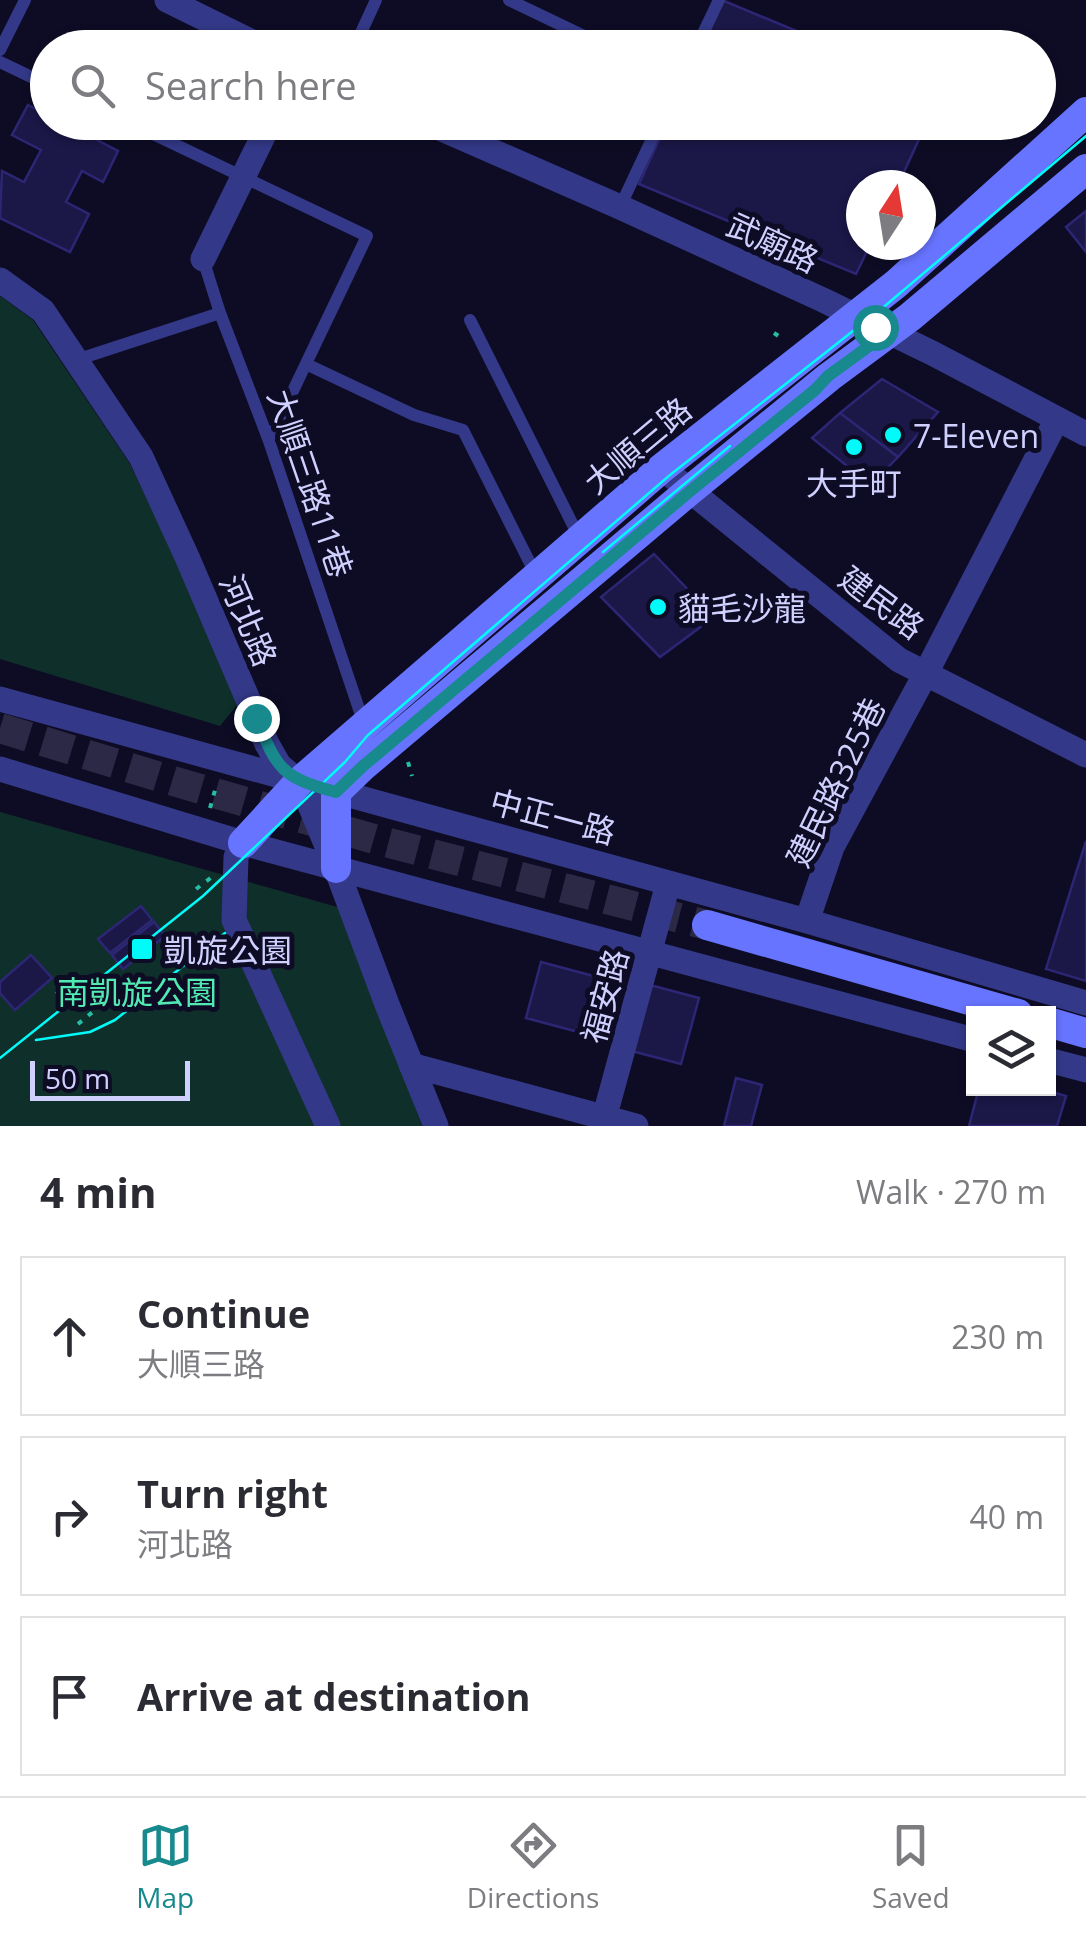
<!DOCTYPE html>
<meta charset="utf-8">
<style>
:root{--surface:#fff;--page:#f7f7f7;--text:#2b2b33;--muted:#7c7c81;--line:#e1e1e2;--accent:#18898c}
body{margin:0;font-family:"Open Sans","Noto Sans TC",sans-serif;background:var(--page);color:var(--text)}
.controls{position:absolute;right:30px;bottom:30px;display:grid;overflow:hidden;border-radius:0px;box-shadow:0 2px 8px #0004}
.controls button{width:90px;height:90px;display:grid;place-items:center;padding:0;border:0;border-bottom:2px solid var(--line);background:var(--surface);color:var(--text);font:50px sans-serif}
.compass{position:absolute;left:846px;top:170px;width:90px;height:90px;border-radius:50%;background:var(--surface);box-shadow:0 2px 8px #0004;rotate:12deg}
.scale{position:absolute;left:30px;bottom:25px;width:160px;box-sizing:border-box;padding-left:10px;border:5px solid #d0d0ff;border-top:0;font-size:28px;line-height:35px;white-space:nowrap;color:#d0d0ff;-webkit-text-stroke:8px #0e0c25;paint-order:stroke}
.stop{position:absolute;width:30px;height:30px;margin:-22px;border:8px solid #18898c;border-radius:50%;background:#fff}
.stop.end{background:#18898c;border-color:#fff;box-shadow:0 2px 10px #0008}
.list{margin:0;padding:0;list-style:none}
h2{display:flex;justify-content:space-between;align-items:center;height:130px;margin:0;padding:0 40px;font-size:42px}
h2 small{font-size:32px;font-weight:400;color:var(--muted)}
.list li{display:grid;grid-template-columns:65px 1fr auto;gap:30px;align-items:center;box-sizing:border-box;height:160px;margin:0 20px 20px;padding:0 20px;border:2px solid var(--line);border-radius:0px}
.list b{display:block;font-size:38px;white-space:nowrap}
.list p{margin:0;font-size:32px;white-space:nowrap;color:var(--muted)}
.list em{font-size:32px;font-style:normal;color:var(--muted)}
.icon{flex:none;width:55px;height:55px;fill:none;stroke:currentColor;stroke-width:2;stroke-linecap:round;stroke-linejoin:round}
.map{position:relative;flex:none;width:1086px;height:1126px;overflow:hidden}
.search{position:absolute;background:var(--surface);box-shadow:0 2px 8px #0004;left:30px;right:30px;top:30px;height:110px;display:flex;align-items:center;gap:25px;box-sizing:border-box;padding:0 35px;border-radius:55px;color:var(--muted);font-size:38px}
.sheet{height:670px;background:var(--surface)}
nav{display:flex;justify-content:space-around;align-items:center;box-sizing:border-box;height:140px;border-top:2px solid var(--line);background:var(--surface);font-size:28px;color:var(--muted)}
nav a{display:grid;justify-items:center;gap:5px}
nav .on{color:var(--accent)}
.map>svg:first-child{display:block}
</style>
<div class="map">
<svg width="1086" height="1126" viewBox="0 0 1086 1126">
<rect width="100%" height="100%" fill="#0e0c25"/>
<!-- green -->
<path fill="#0f2f2a" d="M0,296l33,24 97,144 46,96 62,144 -18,22 -220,-67z
M0,812l341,96 81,218h-422z"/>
<!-- building -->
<path fill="#1b1747" stroke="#2d2675" stroke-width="2.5" d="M722,0l115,48h-136z
M28,105l20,10v7h15l55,29 -15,31 -21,-11 -16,31 23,12 -19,38 -70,-34 2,-47 22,11 17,-32 -29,-15z
M667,122h260l-29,63h-37v60h9l-14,29 -217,-90z
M1086,211v41l-20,-25z
M882,379l56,33 -40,45 -58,-44z
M840,413l58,44 -27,28 -59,-47z
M654,554l60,63 -54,40 -59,-60z
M1086,841v140l-40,-12z
M141,906l11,14 -42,33 -12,-14z
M154,922l11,14 -42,33 -11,-14z
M31,955l21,23 -37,32 -15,-17v-11z
M541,962l56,15 -15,56 -56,-15z
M650,985l49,13 -18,66 -49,-13z
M736,1078l26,7 -11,41h-27z
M979,1088h60l27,8 -9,30h-88z"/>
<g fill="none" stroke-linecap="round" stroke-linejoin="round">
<!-- secondary-tunnel -->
<path stroke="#2b2946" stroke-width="30" stroke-dasharray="30 15" stroke-linecap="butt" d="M0,728l173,53 201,58 333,86"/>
<!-- path -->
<path stroke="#24bfa5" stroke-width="4" stroke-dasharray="5 8" stroke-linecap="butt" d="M774,333l9,6
M408,762l4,14
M210,808l7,-25
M196,889l16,-12
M56,994l23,-17
M78,1024l22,-18"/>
<!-- lane -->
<path stroke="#333988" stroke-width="12" d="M509,0l100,48
M354,48l22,-48
M696,48l23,-48
M0,50l25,-50
M0,62l48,23
M128,122l239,114 -98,205
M620,207l40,-85
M203,259l17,54 49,128 95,283
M470,320l109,217
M76,360l144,-47
M306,364l108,51 49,15 73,145"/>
<!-- street -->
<path stroke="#333988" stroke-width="25" d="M167,0l97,48
M426,122l194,85 203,93 109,53 154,81
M203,259l67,-137
M0,280l43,31 98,146 46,100 80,187 12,21 20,17 8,16 29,70 52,139 48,119
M662,468l237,192 187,95
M0,699l807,222 279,82
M0,769l243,74 731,197
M243,843l-7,14 -2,63 94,206
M807,921l25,-74 94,-174 131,-254
M1048,1060l38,10
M411,1065l225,61
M602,1126l66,-242"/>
<!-- secondary -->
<path stroke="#6774ff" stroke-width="30" d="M243,843l56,-61 363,-314 234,-184 190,-172
M336,868v-76l27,-26 326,-275 140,-114 81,-60 176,-148
M707,925l311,89
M1048,1022l38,11"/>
<!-- tram -->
<path stroke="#00fbf8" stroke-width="2.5" d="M603,552l127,-106
M36,1040l54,-8 25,-12 110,-87
M0,1058l203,-162 142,-134 23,-27 302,-260 216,-170 200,-169"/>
</g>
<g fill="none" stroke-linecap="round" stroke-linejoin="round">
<!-- route -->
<path stroke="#18898c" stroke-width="12" d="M256,718c22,52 25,59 80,74l27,-26 326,-274 126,-102 13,-14 59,-43 -12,-6"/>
</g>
<!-- markers -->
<g fill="#00fbf8" stroke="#0e0c25" stroke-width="4">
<circle cx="893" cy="435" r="10"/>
<circle cx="854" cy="447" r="10"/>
<circle cx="658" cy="607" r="10"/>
<rect x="130" y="937" width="24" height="24" rx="5"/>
</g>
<g text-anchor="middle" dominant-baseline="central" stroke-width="10" stroke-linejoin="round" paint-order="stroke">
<!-- street labels -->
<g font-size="32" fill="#d0d0ff" stroke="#0e0c25">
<text transform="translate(773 242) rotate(25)">武廟路</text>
<text transform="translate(637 445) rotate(-40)">大順三路</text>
<text transform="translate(311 483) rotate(71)">大順三路11巷</text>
<text transform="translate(882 602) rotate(37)">建民路</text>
<text transform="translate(249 620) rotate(67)">河北路</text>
<text transform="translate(835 782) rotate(-64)">建民路325巷</text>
<text transform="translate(553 816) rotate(15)">中正一路</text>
<text transform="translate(604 996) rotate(-75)">福安路</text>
</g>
<!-- poi labels -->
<g font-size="32" fill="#d0d0ff" stroke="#0e0c25" text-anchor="start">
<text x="913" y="435">7-Eleven</text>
<text x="854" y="482" text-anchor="middle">大手町</text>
<text x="678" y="607">貓毛沙龍</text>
<text x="164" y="949">凱旋公園</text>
</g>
<!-- park labels -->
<g font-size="32" fill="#51eab3" stroke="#0e0c25">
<text x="137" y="991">南凱旋公園</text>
</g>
</g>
</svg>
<div class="controls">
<button><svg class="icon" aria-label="layers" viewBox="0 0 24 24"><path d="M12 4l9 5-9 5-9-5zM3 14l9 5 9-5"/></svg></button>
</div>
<svg class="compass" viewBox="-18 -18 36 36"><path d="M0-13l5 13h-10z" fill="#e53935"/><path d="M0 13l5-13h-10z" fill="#7c7c81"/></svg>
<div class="scale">50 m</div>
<div class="stop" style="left:875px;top:327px"></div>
<div class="stop end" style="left:256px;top:718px"></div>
<div class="search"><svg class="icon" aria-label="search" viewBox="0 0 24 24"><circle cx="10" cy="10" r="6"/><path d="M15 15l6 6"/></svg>Search here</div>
</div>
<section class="sheet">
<h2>4 min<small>Walk · 270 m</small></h2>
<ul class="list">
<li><svg class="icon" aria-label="ahead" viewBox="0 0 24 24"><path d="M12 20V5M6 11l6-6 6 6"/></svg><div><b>Continue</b><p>大順三路</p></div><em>230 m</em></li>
<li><svg class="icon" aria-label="right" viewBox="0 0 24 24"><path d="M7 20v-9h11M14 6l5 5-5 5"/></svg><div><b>Turn right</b><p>河北路</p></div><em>40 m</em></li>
<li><svg class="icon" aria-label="arrive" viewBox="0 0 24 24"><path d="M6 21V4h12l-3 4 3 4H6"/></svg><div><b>Arrive at destination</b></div></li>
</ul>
</section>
<nav>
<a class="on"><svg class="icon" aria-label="map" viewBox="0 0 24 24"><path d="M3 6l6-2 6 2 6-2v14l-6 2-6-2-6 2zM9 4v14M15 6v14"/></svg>Map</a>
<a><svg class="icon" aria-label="directions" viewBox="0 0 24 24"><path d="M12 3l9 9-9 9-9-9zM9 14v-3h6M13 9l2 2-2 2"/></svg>Directions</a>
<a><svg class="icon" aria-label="saved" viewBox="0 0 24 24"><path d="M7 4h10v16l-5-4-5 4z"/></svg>Saved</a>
</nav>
